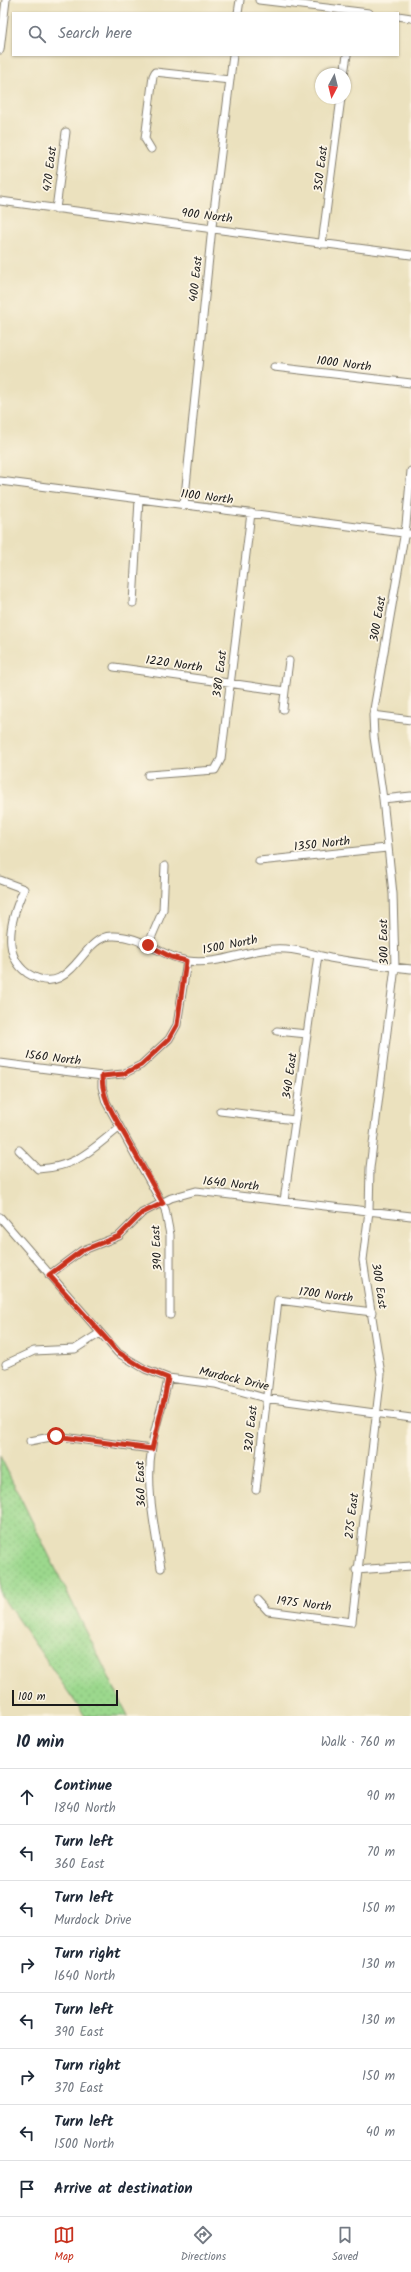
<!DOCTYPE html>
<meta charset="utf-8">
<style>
:root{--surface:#fff;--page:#f6f6f7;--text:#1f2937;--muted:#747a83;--line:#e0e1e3;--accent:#c8321e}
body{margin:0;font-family:Kalam,sans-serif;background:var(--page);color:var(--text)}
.compass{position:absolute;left:315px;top:68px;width:36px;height:36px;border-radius:50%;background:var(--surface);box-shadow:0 1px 3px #0004;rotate:187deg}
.scale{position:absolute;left:12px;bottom:10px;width:106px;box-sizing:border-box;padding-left:4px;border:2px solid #1c1c1c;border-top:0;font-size:11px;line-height:14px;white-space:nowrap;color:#1c1c1c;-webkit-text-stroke:3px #fcf5e5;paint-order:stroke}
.stop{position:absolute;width:12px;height:12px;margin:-9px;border:3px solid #c8321e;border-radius:50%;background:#fff}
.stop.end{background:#c8321e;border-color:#fff;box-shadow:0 1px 4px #0008}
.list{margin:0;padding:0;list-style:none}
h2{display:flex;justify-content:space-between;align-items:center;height:52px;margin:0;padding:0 16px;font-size:17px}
h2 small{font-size:13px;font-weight:400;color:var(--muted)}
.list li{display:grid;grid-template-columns:26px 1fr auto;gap:12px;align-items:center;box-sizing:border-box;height:56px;padding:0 16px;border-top:1px solid var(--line)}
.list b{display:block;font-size:15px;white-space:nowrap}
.list p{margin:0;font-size:13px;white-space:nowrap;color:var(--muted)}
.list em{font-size:13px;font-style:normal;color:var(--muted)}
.icon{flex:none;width:22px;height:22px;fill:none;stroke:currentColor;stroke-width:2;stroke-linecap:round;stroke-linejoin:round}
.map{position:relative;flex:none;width:411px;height:1716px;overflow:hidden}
.search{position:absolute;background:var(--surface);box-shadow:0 1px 3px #0004;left:12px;right:12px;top:12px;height:44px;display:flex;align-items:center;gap:10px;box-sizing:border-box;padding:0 14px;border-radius:0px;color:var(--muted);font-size:15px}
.sheet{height:500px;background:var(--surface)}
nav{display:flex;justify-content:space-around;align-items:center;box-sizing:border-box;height:56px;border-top:1px solid var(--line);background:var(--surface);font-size:11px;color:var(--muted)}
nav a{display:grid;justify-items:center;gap:2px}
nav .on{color:var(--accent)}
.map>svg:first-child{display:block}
</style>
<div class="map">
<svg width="411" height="1716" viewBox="0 0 411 1716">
<defs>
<pattern id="grass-dots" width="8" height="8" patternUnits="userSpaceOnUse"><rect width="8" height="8" fill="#9bd88d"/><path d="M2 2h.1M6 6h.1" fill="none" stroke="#85b979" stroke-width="1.8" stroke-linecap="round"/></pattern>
</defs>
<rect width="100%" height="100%" fill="#fcf5e5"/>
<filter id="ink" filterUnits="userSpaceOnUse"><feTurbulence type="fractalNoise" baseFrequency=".025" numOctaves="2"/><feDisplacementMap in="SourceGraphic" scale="8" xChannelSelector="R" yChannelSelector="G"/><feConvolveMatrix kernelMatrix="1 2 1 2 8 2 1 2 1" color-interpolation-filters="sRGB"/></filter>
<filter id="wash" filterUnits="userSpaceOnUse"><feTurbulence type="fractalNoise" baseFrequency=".012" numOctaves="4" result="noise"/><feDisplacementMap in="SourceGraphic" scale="16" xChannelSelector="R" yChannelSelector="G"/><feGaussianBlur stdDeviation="0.9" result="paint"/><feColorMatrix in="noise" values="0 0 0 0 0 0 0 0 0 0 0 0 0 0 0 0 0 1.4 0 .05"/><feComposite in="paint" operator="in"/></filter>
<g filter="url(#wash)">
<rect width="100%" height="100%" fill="#ebe1be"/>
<!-- grass -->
<path fill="url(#grass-dots)" stroke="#5c7a54" d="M0,1456l128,260h-43l-85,-122z"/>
</g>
<g filter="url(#ink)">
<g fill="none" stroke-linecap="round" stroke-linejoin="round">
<defs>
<path id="minor" d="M259,0l110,13
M238,13l2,-13
M398,16l13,2
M0,50l6,-50
M344,74l3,-19
M151,149l-6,-10 8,-63 2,-4 75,8
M0,201l411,54
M56,209l10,-77
M322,244l19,-146
M274,367l137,16
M0,481l411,53
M184,506l28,-279 21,-172
M133,603l6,-103
M114,667l171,24 -2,18
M285,691l4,-30
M373,715l38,5
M148,775l67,-5 6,-11 30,-246
M383,799l28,-3
M259,861l128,-13
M0,880l24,9c-12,26 -24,64 3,84 45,29 53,-36 84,-37 29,-2 50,21 77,25 33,5 64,-15 98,-12 15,1 30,6 44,9 27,5 54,8 81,11
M148,945l15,-35 2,-44
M277,1031l30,3
M0,1063l102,13 21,-2 18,-9 28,-26 8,-14 10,-64
M102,1076v11l4,15 59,107 5,26v80
M220,1111l75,9
M19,1150l19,19c39,-2 53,-19 82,-42
M284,1201l34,-246
M0,1217l118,136 27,16 23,9 47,6 50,14 146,20
M49,1275l32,-24 38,-15 23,-23 29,-15 25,-7 215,25
M6,1364l28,-13 41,-2 25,-16
M30,1441l26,-5 95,13
M256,1490l22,-190 94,12
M161,1568c-6,-40 -16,-81 -9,-122 3,-23 13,-45 16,-68
M356,1570l55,-4
M258,1600l10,11 84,11 29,-248 -18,-114 6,-49 1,-43 25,-201 -2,-73 -10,-95 -9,-62 -1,-22 33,-190 5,-54"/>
</defs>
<!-- minor casing -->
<use href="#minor" stroke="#847e6d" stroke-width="9"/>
<!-- minor -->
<use href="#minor" stroke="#fff" stroke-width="7"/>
</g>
</g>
<g fill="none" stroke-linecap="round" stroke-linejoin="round" filter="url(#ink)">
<!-- route -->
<path stroke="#c8321e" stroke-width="5" d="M56,1436l96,13 13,-54 3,-17 -23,-9 -27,-17 -69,-77 32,-24 38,-15 23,-23 21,-10 -50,-89c-7,-12 -11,-24 -11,-38l21,-2 18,-9 28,-26 8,-14 9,-64 -15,-4 -23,-12"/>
</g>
<g text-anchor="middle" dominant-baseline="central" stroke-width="3.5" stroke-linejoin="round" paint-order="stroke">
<!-- street labels -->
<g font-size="12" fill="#1c1c1c" stroke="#fcf5e5">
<text transform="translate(50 169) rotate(-83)">470 East</text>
<text transform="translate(321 169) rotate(-83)">350 East</text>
<text transform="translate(207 216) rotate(7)">900 North</text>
<text transform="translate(196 279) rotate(-84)">400 East</text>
<text transform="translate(344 364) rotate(7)">1000 North</text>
<text transform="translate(207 497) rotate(7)">1100 North</text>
<text transform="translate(378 619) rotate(-80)">300 East</text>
<text transform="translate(174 664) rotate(8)">1220 North</text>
<text transform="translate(220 674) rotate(-83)">380 East</text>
<text transform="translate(322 844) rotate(-6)">1350 North</text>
<text transform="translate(384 942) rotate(-91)">300 East</text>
<text transform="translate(230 945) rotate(-11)">1500 North</text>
<text transform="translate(53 1058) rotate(7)">1560 North</text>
<text transform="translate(290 1076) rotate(-82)">340 East</text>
<text transform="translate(231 1184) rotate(6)">1640 North</text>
<text transform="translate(157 1248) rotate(-93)">390 East</text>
<text transform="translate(379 1286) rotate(81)">300 East</text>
<text transform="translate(326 1295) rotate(7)">1700 North</text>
<text transform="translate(234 1379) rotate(13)">Murdock Drive</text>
<text transform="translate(251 1429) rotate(-84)">320 East</text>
<text transform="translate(141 1484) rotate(-92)">360 East</text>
<text transform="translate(352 1516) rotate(-83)">275 East</text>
<text transform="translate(304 1604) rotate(7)">1975 North</text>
</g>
</g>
</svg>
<svg class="compass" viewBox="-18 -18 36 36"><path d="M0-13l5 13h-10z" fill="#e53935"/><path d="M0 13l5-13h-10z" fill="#747a83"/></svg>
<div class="scale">100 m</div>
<div class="stop" style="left:56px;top:1436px"></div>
<div class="stop end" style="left:148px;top:945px"></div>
<div class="search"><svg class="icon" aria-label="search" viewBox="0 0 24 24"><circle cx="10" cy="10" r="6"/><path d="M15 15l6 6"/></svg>Search here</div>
</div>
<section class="sheet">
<h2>10 min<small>Walk · 760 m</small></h2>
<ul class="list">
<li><svg class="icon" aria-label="ahead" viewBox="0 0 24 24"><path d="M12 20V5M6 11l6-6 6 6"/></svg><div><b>Continue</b><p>1840 North</p></div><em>90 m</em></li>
<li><svg class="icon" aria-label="left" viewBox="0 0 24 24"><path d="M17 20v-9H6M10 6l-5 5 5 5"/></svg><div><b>Turn left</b><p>360 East</p></div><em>70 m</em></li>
<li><svg class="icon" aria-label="left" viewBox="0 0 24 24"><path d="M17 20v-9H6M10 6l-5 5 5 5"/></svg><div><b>Turn left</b><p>Murdock Drive</p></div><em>150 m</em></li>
<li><svg class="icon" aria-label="right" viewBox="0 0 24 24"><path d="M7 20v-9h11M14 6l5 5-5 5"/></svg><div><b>Turn right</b><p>1640 North</p></div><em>130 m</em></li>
<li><svg class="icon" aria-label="left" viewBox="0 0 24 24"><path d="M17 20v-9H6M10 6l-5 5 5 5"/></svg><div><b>Turn left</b><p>390 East</p></div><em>130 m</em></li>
<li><svg class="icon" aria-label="right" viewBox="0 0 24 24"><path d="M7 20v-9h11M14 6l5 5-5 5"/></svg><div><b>Turn right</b><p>370 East</p></div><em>150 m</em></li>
<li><svg class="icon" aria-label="left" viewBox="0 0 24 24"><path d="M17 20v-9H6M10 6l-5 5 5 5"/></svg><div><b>Turn left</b><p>1500 North</p></div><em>40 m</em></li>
<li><svg class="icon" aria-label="arrive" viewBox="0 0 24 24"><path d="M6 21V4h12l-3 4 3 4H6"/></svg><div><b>Arrive at destination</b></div></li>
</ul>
</section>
<nav>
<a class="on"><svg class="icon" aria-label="map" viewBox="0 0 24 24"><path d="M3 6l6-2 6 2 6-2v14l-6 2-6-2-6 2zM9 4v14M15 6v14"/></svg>Map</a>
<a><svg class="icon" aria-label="directions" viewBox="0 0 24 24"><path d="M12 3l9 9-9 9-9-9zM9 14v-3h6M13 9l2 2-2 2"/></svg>Directions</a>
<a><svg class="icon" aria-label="saved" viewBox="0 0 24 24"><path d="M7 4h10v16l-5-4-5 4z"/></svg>Saved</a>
</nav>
